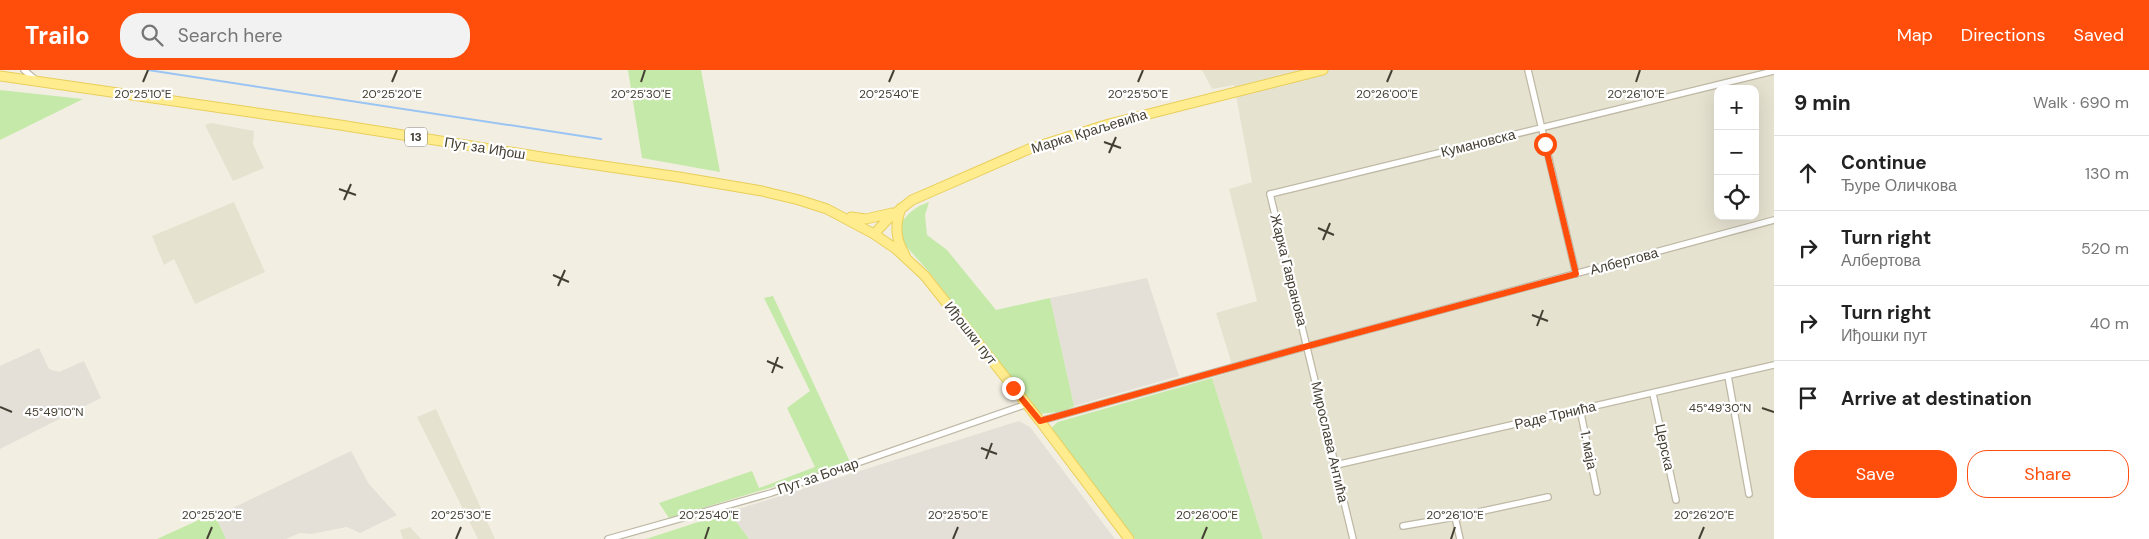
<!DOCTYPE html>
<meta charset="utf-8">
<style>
:root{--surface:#fff;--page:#f2f2f2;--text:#222;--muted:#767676;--line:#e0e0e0;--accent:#ff4d0c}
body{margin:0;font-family:"DM Sans",sans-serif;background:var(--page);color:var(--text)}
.controls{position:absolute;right:15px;top:15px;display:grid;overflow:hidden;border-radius:10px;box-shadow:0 5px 20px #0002}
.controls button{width:45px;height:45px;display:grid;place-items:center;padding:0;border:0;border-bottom:1px solid var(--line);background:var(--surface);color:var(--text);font:25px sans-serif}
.stop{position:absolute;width:15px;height:15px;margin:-11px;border:4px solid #ff4d0c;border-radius:50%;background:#fff}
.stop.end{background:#ff4d0c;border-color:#fff;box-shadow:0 1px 5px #0008}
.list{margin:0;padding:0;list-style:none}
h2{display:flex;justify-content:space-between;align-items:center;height:65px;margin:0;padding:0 20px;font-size:21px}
h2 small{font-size:16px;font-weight:400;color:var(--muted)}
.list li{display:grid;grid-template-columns:32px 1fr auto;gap:15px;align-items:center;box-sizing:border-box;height:75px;padding:0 20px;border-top:1px solid var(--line)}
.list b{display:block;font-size:19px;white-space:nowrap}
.list p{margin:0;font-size:16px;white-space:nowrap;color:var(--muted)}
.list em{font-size:16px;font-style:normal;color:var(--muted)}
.actions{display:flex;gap:10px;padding:15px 20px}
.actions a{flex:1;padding:11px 0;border:1px solid var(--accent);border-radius:20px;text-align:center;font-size:18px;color:var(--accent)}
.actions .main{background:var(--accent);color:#fff}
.icon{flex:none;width:28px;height:28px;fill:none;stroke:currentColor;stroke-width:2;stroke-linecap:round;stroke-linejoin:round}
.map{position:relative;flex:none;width:1774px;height:469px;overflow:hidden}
header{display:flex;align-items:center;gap:30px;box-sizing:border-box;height:70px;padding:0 25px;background:var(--accent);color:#fff}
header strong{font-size:24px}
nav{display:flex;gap:28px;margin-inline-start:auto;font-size:18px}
.search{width:350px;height:45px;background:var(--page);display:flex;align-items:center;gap:12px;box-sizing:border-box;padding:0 18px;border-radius:20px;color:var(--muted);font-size:19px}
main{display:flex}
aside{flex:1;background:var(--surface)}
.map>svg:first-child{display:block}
</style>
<header>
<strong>Trailo</strong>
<div class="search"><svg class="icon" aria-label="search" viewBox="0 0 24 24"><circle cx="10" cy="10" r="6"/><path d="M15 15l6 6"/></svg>Search here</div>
<nav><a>Map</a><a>Directions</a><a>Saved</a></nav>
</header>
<main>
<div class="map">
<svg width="1774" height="469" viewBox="0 0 1774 469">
<rect width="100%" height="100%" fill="#f2efe2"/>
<!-- residential -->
<path fill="#e6e2d0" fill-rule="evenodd" d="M1774,0v469h-511l-51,-161 22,-7 -18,-58 41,-12 -28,-112 23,-7 -18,-97 -22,4 -10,-19zM1718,19h37v127h-37z
M211,53l43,8 -1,13 11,24 -31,13 -28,-56z
M234,132l31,70 -70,32 -21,-45 -10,6 -12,-29z
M436,339l59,130h-17l-61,-122z
M410,457l11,12h-18l-3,-9z"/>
<!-- industrial -->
<path fill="#e4e0d8" d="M1147,208l32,98 -105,30 -24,-108z
M39,278l10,21 10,3 25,-11 17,37 -101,51v-83z
M1019,351l11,6 85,112h-366l-20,-27z
M351,381l18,33 28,31 -37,18 -13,-6 -36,7 -11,-1 -14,6h-60l-10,-23z"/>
<!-- green -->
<path fill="#c4e9a8" d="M628,0h73l19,102 -78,-14z
M0,20l83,9 -83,41z
M929,132l-4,13 2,20 20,15 49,60 54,-12 24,108 -9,5 -25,3 -111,-142 -24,-27 -6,-18c8,-14 16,-20 30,-25z
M773,226l77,166 -64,21 -117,35 -10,-15 93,-32 7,17 56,-21 -28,-59 23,-17 -46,-93z
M1212,308l51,161h-128l-81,-105 -2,-7 6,-5z
M729,442l20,27h-104l4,-1z
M214,443l12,26h-69z"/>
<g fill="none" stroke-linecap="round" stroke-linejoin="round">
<!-- stream -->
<path stroke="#9ac4f3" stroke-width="2" d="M148,0l453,69"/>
<defs>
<path id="minor" d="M24,0l13,11
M1528,0l48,204
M1728,306l21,118
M1653,324l23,106
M1580,339l17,83
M1040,351l268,-75 466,-126
M1336,395l438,-100
M1403,456l52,-9
M608,469l163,-46 256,-89
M1353,469l-83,-345 504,-123
M1460,469l-5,-22 93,-20"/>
<path id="primary" d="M0,6l340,49 208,33 131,19 83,14 37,9 28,9 47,25 22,15 29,27 115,145 89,118
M901,138c-6,17 -6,31 4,47
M851,147l15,2 26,-6
M874,164l14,-15 24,-19 117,-51 80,-25 214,-54"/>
</defs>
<!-- minor casing -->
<use href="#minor" stroke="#beb8a5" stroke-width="8"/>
<!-- primary casing -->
<use href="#primary" stroke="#e9ce5a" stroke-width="11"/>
<!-- minor -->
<use href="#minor" stroke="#fff" stroke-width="5.5"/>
<!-- primary -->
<use href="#primary" stroke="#ffec8e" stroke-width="9"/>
</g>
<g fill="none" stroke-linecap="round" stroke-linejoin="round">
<!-- route -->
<path stroke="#ff4d0c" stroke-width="6" d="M1013,318l27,33 268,-75 268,-72 -31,-130"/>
</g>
<!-- ticks -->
<path fill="none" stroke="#443f33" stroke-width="2" d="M143,12l5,-12M392,12l5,-12M641,12l4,-12M889,12l5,-12M1138,12l5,-12M1387,12l5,-12M1636,12l4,-12M1104,72l17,6M1109,83l7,-16M339,119l17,6M344,130l7,-16M1318,158l16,7M1323,170l7,-17M553,205l16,7M558,216l7,-16M1532,245l16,6M1537,256l6,-16M767,291l16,7M772,303l6,-16M0,337l12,5M1762,338l12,4M981,378l16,6M986,389l6,-16M207,469l5,-12M456,469l5,-12M705,469l4,-12M953,469l5,-12M1202,469l5,-12M1451,469l4,-12M1699,469l5,-12"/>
<g text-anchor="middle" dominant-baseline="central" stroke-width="4.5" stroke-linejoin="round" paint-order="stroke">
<!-- shield labels -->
<rect fill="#fff" stroke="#7c7970" stroke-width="1" x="405" y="57.5" width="22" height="19" rx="4"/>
<g font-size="12" font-weight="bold" fill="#443f33">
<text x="416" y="67">13</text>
</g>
<!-- street labels -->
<g font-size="14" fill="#443f33" stroke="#fff">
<text transform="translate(1089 61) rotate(-17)">Марка Краљевића</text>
<text transform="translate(1478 73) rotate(-14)">Кумановска</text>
<text transform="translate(485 78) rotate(9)">Пут за Иђош</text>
<text transform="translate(1624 191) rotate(-15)">Албертова</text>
<text transform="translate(1289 200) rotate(76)">Жарка Гавранова</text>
<text transform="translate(971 263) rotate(52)">Иђошки пут</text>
<text transform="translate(1555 345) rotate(-13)">Раде Трнића</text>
<text transform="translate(1330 372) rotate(77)">Мирослава Антића</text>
<text transform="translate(1665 377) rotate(78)">Церска</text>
<text transform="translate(1589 380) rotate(79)">1. маја</text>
<text transform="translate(818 406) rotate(-19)">Пут за Бочар</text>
</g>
</g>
<g font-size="12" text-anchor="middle" fill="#443f33" stroke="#fff" stroke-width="4.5" stroke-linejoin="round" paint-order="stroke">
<text x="1387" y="28">20°26'00"E</text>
<text x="143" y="28">20°25'10"E</text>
<text x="392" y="28">20°25'20"E</text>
<text x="641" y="28">20°25'30"E</text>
<text x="889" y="28">20°25'40"E</text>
<text x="1138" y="28">20°25'50"E</text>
<text x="1636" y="28">20°26'10"E</text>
<text x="1720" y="342">45°49'30"N</text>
<text x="54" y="346">45°49'10"N</text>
<text x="212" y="449">20°25'20"E</text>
<text x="461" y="449">20°25'30"E</text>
<text x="709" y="449">20°25'40"E</text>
<text x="958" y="449">20°25'50"E</text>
<text x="1207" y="449">20°26'00"E</text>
<text x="1455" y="449">20°26'10"E</text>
<text x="1704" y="449">20°26'20"E</text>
</g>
</svg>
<div class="controls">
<button>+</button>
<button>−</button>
<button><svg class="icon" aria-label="locate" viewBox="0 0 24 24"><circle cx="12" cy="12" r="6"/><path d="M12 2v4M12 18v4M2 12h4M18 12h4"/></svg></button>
</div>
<div class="stop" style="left:1545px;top:74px"></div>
<div class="stop end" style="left:1013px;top:318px"></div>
</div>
<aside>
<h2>9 min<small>Walk · 690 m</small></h2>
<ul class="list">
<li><svg class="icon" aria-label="ahead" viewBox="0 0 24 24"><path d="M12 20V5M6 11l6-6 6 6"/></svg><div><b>Continue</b><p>Ђуре Оличкова</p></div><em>130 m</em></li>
<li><svg class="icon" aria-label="right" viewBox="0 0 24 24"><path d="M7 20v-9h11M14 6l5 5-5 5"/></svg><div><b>Turn right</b><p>Албертова</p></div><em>520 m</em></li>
<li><svg class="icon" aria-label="right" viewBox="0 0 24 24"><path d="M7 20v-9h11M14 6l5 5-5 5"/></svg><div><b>Turn right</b><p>Иђошки пут</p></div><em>40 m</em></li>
<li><svg class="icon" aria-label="arrive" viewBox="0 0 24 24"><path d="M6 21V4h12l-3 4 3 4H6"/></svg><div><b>Arrive at destination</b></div></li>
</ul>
<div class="actions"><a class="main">Save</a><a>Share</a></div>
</aside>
</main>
